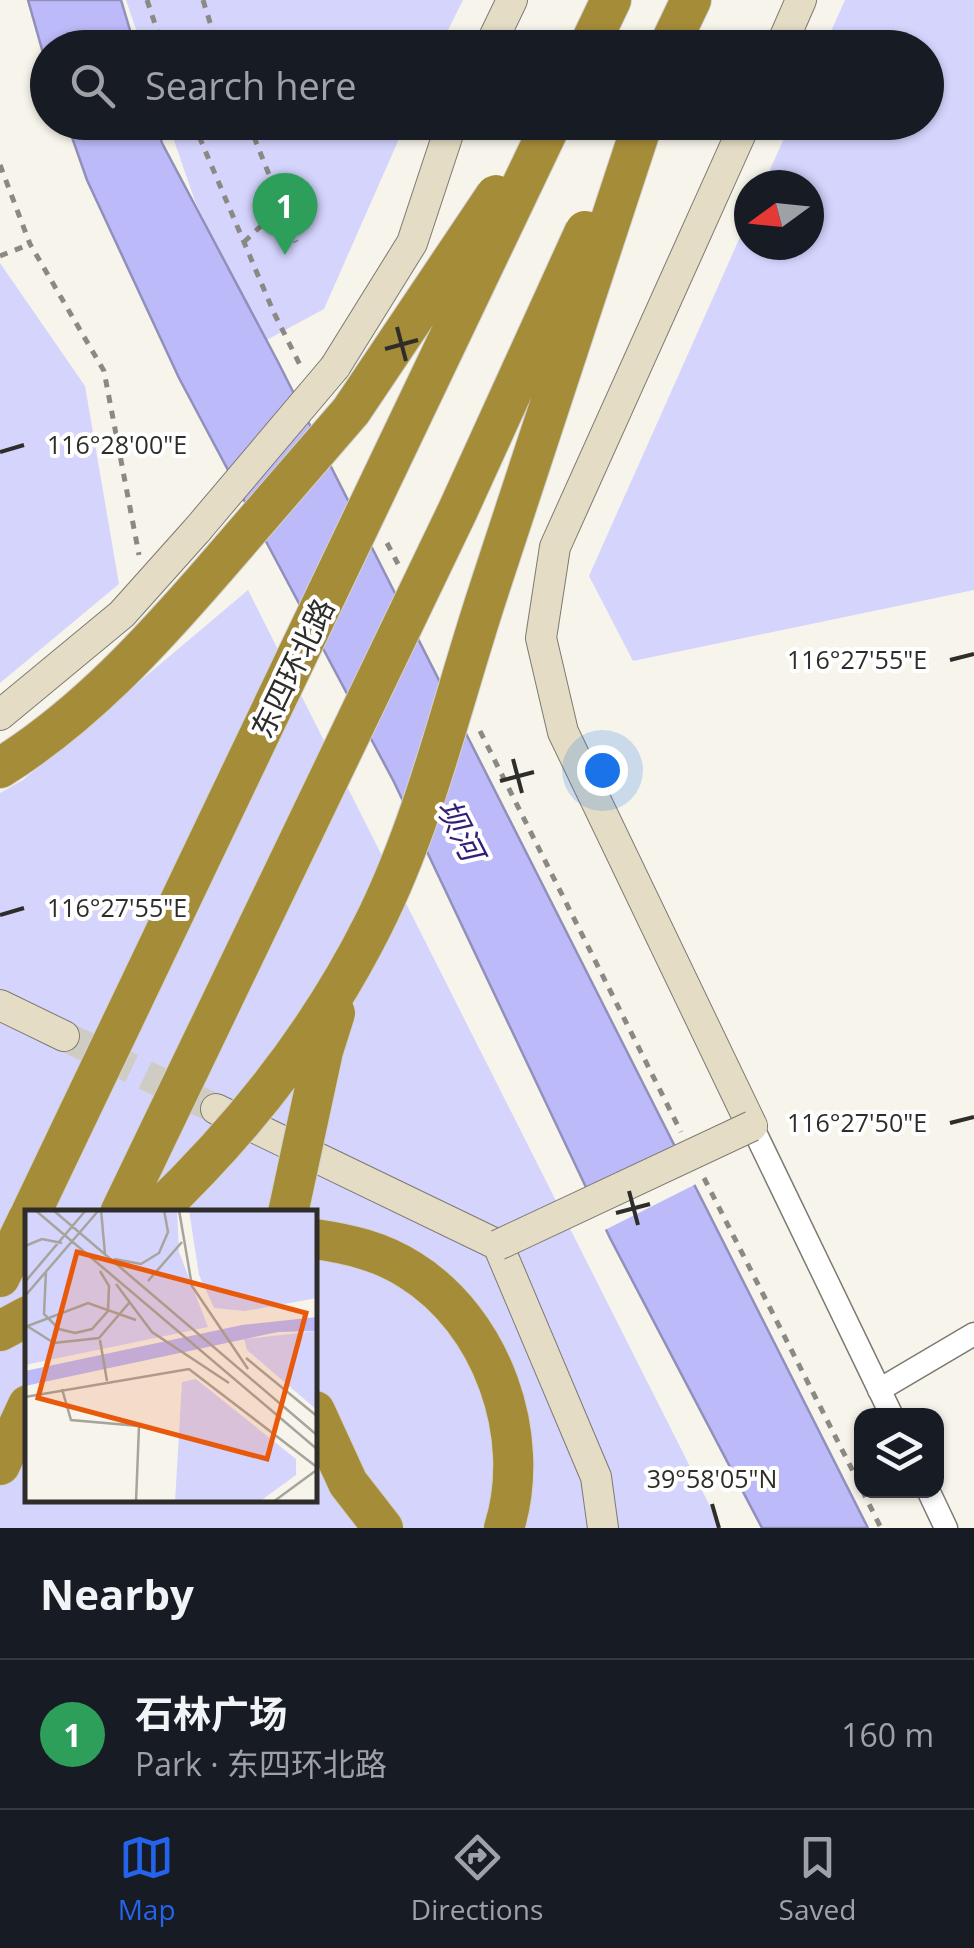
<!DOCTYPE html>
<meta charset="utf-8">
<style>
:root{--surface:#171b24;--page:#242831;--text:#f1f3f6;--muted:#9ea1a6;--line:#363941;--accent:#2563eb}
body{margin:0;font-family:"Open Sans","Noto Sans SC",sans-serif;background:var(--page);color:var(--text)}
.controls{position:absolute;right:30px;bottom:30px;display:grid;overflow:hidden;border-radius:20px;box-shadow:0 2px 8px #0004}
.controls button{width:90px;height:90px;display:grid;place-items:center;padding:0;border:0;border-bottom:2px solid var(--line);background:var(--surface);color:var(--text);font:50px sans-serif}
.compass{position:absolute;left:734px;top:170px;width:90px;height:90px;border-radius:50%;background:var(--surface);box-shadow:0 2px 8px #0004;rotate:255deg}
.you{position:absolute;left:602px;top:770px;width:35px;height:35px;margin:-25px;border:8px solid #fff;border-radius:50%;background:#1a73e8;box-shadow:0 0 0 15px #1a73e833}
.badge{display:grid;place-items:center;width:65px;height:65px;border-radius:50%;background:var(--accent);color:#fff;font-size:32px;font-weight:700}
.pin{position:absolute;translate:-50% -82px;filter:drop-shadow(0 2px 5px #0008)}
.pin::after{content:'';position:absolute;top:52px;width:35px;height:30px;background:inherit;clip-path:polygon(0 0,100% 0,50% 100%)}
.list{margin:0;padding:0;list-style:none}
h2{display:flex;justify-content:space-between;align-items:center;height:130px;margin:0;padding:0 40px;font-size:42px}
h2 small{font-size:32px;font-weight:400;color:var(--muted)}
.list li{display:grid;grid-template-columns:65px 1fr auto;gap:30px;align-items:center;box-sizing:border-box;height:150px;padding:0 40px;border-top:2px solid var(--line)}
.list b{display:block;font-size:38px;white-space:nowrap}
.list p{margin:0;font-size:32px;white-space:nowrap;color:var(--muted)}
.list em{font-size:32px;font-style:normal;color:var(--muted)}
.icon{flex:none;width:55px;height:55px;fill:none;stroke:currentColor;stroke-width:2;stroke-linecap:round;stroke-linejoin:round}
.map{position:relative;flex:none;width:974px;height:1528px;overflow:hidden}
.search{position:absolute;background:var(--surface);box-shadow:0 2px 8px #0004;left:30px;right:30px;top:30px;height:110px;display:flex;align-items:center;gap:25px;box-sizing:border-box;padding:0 35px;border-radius:55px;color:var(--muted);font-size:38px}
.sheet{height:280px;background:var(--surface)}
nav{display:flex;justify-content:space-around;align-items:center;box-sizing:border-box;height:140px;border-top:2px solid var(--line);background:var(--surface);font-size:28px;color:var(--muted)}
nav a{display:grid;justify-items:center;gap:5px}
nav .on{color:var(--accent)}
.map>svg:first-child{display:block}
</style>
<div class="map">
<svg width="974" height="1528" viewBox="0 0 974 1528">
<rect width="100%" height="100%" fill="#f7f4eb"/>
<!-- green -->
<path fill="#d5d4fd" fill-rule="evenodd" d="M126,0h337l-24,48 -297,-1z
M845,0h129v590l-341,71 -44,-85 160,-359v28h60v-60h-46l28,-62 135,-1v-74l-102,-1z
M168,123h238l-82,186 -61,33 -68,-141z
M0,263l85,123 34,198 -119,99z
M248,590l473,938h-721v-735l23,-13zM28,1213h287v287h-287z"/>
<!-- water -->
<path fill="#bcbaf9" stroke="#9190bb" stroke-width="2.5" d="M28,0h93l14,47 -87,1 -1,19z
M67,123h89l6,20 116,219 590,1166h-106l-152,-290 -216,-456 -215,-404 -92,-198z"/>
<!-- pier -->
<path fill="#f7f4eb" d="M680,1142l20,40 -99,50 -18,-40z"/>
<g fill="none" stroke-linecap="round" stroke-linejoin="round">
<!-- secondary-tunnel -->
<path stroke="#cfccc4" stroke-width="30" stroke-dasharray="30 15" stroke-linecap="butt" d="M64,1036l152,73"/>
<defs>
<path id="street" d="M752,1126l140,290
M879,1390l95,-56
M928,1490l18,38"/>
<path id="secondary" d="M489,48l23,-48
M780,48l21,-48
M746,122l-191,425 -14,91 22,94 189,394
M335,367l77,-124 40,-121
M0,715l122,-101 76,-85
M0,1005l64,31
M216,1109l282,136 98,232 7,51"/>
<path id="highway" d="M588,48l23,-48
M668,48l23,-48
M0,768c85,-53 152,-127 217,-202
M315,1239c34,5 65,12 95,31 82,51 123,166 94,258
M0,1277l28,-58
M0,1331l28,-15
M315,1411l33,72 35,45
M0,1465l28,-60"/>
</defs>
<!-- street casing -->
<use href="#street" stroke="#7d7a72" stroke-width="25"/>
<!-- secondary casing -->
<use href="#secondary" stroke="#7d7a72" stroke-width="32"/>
<!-- highway casing -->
<use href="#highway" stroke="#d1d1d0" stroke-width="42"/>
<!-- path -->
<path stroke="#8b8984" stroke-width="5" stroke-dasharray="8 8" stroke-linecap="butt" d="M147,0l16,48
M203,0l15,48
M193,122l81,191 27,54
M248,122l48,120
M0,165l30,79 74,127 35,184
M244,242l38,-36
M0,256l30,-12
M387,543l11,21
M480,731l201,401
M704,1178l158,311
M862,1490l19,38"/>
<!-- street -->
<use href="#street" stroke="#fff" stroke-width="22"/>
<!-- secondary -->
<use href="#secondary" stroke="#e4dcc4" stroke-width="30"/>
<!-- highway -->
<use href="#highway" stroke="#a58c39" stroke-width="40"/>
<defs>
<path id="secondary-bridge" d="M198,529l137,-162
M498,1245l254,-119"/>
<path id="highway-bridge" d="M217,566l134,-155 145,-216
M31,1213l521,-1091
M120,1213l338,-703 127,-279
M155,1213c87,-83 164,-180 218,-288 52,-104 78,-219 114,-329 51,-158 105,-315 156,-474
M288,1213l35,-162 12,-38"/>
</defs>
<!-- secondary-bridge casing -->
<use href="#secondary-bridge" stroke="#7d7a72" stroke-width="32" stroke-linecap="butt"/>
<!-- highway-bridge casing -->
<use href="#highway-bridge" stroke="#d1d1d0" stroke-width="42" stroke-linecap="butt"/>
<!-- secondary-bridge -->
<use href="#secondary-bridge" stroke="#e4dcc4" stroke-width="30"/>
<!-- highway-bridge -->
<use href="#highway-bridge" stroke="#a58c39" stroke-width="40"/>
</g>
<!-- ticks -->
<path fill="none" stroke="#2e2d2a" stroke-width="4" d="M397,327l9,34M385,349l33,-9M0,452l24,-7M950,660l24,-6M513,759l9,34M500,781l34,-9M0,915l24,-7M950,1123l24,-6M629,1191l9,34M616,1213l34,-9M712,1504l7,24"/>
<g text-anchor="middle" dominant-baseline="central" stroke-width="8" stroke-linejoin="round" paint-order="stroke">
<!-- street labels -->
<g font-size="30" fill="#2e2d2a" stroke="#fff">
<text transform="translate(292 668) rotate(-64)">东四环北路</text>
</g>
<!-- water labels -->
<g font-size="32" font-style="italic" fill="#331f78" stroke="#fff">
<text transform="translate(461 829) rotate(63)">坝河</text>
</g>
</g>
<!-- overview -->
<g transform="translate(25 1210)">
<rect width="292" height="292" fill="#f7f4eb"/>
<path d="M0,0h152l2,42 29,75 -183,38zM164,0h128v88l-72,13 -31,-3 -15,-33zM292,121v79l-70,-60 -3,-11zM171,169l100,80v16l-37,27h-84l7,-120z" fill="#d5d4fd"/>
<path d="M292,107v14l-39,1 -253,54v-15l217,-46z" fill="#bcbaf9"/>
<path fill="none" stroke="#a7a49e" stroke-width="2.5" d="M10,0l283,240M28,0l265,226M76,0l4,44M154,0l13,76 56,83M0,36l17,-7 20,4M89,49l27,5 18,-11 9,-21 -4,-22M21,61l-2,43 15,15 16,4 17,-4 16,-18 1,-25 -9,-15M123,71l34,-39M0,72l61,-72M91,74l36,48 77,51M0,86l74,-86M2,116l27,17 45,-5 30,-35M0,117l63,-24 48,17M75,130l7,41M221,148l72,59M37,179l9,31 68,6 -3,76M0,187l164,-28 129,99M248,292l45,-33"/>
<path fill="#e8590c" fill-opacity="0.15" stroke="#e8590c" stroke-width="5" d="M52,42l229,61 -39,146 -229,-61z"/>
<rect width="292" height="292" fill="none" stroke="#2e2d2a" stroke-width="5"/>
</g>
<g font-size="25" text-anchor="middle" fill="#2e2d2a" stroke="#fff" stroke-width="8" stroke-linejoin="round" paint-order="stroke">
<text x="117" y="454">116°28'00"E</text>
<text x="857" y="669">116°27'55"E</text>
<text x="117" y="917">116°27'55"E</text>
<text x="857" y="1132">116°27'50"E</text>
<text x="712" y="1488">39°58'05"N</text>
</g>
</svg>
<div class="controls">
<button><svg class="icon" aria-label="layers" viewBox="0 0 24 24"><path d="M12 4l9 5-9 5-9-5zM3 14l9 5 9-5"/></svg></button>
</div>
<svg class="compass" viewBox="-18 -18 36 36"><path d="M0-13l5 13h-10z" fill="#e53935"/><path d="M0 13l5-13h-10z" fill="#9ea1a6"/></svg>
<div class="you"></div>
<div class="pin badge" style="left:285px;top:255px;background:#2e9e5b">1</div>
<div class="search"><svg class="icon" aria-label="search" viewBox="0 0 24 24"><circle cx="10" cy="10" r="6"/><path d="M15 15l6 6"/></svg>Search here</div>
</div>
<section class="sheet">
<h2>Nearby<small></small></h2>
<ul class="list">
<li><span class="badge" style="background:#2e9e5b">1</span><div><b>石林广场</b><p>Park · 东四环北路</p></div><em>160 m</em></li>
</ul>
</section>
<nav>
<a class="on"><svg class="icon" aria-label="map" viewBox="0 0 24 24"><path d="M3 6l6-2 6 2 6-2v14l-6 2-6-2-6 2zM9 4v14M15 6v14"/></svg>Map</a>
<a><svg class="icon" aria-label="directions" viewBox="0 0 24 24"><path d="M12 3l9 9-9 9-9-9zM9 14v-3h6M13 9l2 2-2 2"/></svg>Directions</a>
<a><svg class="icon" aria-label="saved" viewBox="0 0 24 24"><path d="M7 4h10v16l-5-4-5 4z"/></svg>Saved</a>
</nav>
